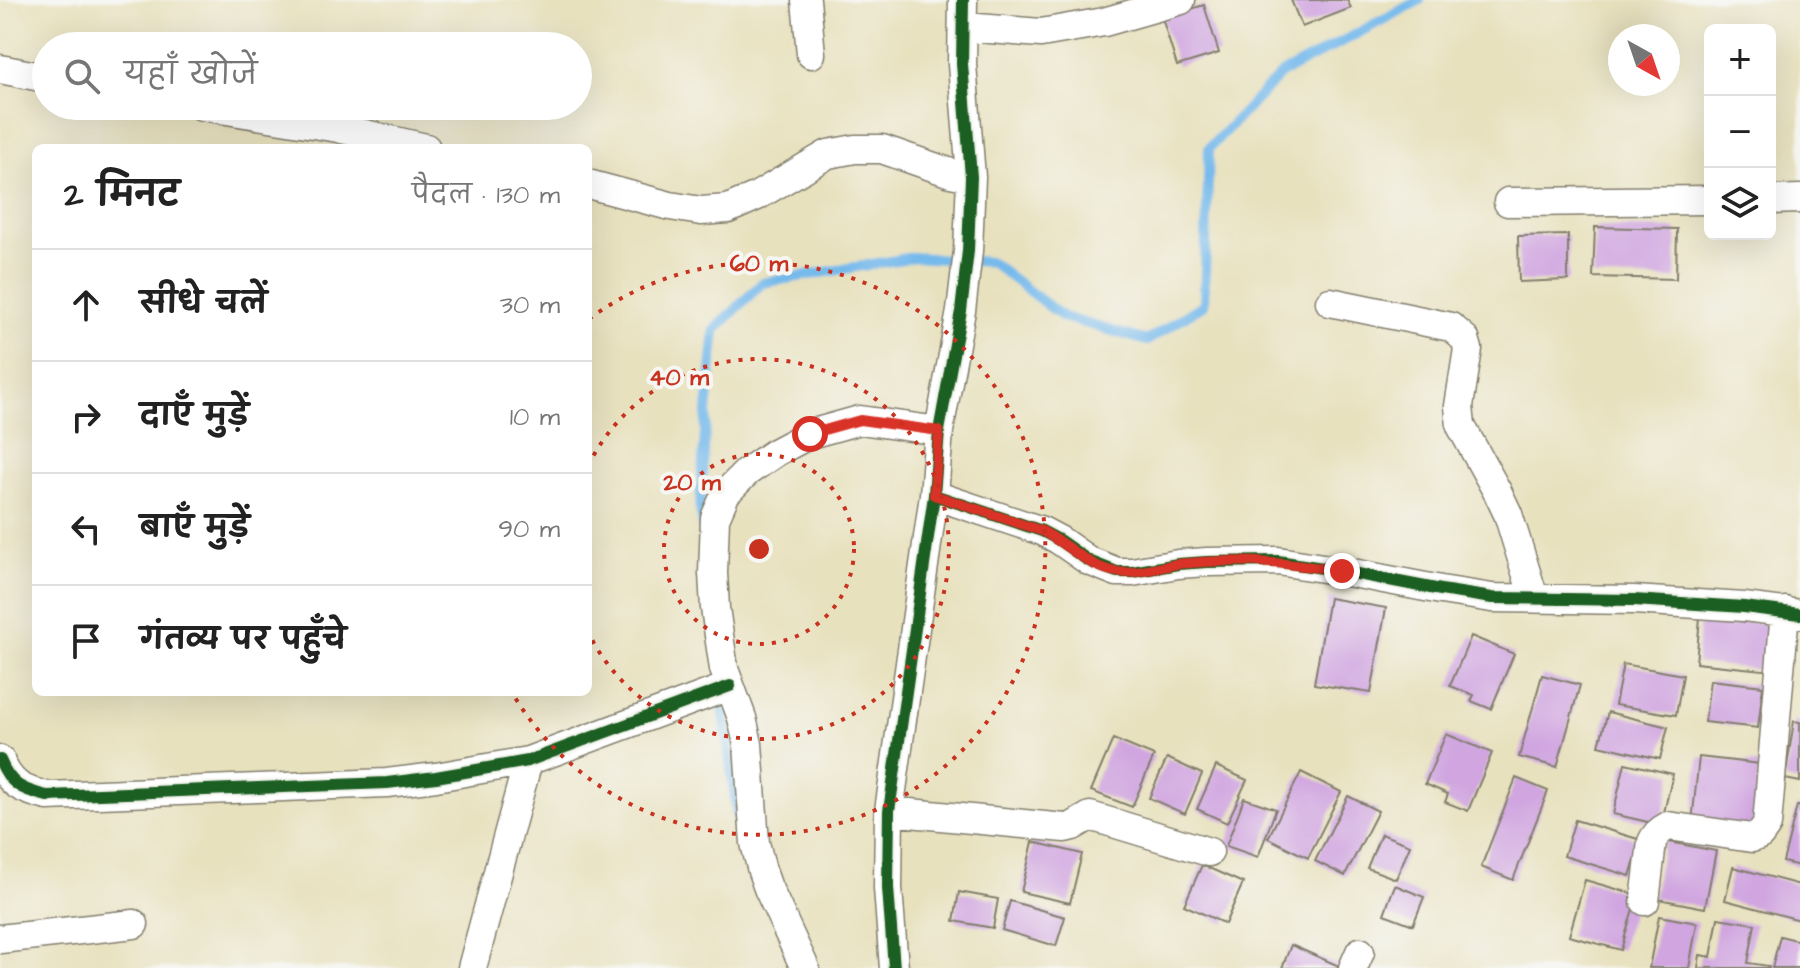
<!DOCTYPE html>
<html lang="hi">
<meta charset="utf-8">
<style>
:root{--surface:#fff;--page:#f6f6f6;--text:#222;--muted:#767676;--line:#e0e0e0}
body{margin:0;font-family:"Architects Daughter","Playpen Sans Deva",sans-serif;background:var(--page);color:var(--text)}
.controls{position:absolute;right:24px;top:24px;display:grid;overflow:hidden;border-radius:12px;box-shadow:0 8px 32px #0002}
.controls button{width:72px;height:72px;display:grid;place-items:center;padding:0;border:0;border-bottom:2px solid var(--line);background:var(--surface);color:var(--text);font:40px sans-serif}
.compass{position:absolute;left:1608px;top:24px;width:72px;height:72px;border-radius:50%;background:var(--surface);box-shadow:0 8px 32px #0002;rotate:140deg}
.stop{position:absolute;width:24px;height:24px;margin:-18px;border:6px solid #d93025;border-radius:50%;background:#fff}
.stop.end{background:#d93025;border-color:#fff;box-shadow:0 2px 8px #0008}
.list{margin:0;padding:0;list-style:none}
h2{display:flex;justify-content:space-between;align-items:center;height:104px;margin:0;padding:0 32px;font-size:34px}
h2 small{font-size:26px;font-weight:400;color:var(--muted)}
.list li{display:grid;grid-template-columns:52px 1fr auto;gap:24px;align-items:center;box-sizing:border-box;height:112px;padding:0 32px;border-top:2px solid var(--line)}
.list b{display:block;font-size:30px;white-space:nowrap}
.list em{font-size:26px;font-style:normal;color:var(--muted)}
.icon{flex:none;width:44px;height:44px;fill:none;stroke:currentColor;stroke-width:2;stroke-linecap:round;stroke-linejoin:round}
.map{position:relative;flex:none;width:1800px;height:968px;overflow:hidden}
.search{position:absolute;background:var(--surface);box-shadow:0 8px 32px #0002;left:32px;top:32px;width:560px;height:88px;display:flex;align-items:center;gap:20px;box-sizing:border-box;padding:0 28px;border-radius:44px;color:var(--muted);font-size:30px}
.panel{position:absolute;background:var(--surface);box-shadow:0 8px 32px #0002;left:32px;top:144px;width:560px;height:552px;border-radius:12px}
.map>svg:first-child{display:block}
</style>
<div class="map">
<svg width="1800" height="968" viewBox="0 0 1800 968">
<rect width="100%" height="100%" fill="#f6f6f2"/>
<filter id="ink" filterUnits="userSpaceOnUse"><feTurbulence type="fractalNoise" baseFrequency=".0125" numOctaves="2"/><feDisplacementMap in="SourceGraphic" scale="16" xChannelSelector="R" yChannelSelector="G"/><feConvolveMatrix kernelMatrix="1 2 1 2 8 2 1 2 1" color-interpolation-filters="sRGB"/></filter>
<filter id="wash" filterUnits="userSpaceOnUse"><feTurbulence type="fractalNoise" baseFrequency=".006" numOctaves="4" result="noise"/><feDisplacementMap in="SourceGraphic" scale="32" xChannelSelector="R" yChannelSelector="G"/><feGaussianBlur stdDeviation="1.8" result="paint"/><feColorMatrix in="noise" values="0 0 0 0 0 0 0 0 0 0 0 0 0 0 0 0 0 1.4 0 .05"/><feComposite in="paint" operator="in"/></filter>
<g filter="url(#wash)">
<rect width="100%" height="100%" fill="#e8e1be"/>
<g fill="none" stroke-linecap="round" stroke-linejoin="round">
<!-- stream -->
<path stroke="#76baec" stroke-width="10" d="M703,527l-3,-20 5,-74 10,-103 47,-47 152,-26 77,5 72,55 84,24 57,-37 5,-156 72,-74 139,-74
M722,698l17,131 6,14"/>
</g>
<g id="blocks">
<!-- building -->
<path fill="#d0a5e0" d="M1291,0h56l4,8 -49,19z
M1204,5l15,48 -42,13 -15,-48z
M1595,227l82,2 -1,50 -83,-2z
M1568,235v45l-49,2 -1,-46z
M1329,598l57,10 -15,85 -57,-9z
M1700,617l77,8 -5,46 -76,-8z
M1471,636l43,18 -23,55 -20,-8 3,-6 -24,-9z
M1623,664l60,11 -7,40 -61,-10z
M1542,675l38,10 -23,82 -38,-10z
M1710,680l53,6 -5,42 -53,-6z
M1608,712l60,15 -8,32 -61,-14z
M1794,721l6,1v60l-15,-3z
M1446,734l46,19 -24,58 -23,-9 3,-8 -23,-10z
M1113,739l41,17 -22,51 -41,-16z
M1699,757l61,7 -8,65 -60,-7z
M1167,758l35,16 -17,40 -36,-16z
M1625,763l48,11 -12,51 -48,-11z
M1216,766l31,14 -20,43 -30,-14z
M1301,772l40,20 -33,66 -40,-20z
M1516,778l32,13 -35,89 -32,-13z
M1348,796l30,15 -33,65 -30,-15z
M1244,798l32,11 -18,48 -32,-11z
M1797,806h3v60l-17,-4z
M1575,820l66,20 -11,36 -66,-20z
M1381,834l29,11 -14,34 -29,-11z
M1664,841l52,10 -11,57 -52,-10z
M1033,842l49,12 -12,49 -49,-11z
M1202,865l41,18 -18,41 -41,-19z
M1733,867l67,18v35l-75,-20z
M1585,880l52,15 -16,55 -52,-14z
M1395,885l29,12 -11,28 -29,-11z
M959,892l39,7 -5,29 -39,-7z
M1010,901l55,16 -9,29 -54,-16z
M1659,916l38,7 -8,45h-40z
M1718,918l37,6 -7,39 21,3v2h-71l2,-13 11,2z
M1780,936l20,5v27h-28z
M1291,945l48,21 -1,2h-56z"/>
</g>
</g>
<g filter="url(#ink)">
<use href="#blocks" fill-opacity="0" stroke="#827e6d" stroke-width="2"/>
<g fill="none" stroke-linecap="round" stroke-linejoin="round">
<defs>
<path id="street" d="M806,0l5,54
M964,27l77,6 63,-11 77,-22
M0,69l46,9
M202,106l136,22 88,20
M588,184l82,22 31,5 27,-2 29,-13 71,-42 27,-5h27l69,24 20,4
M1770,200l30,-1
M1508,202l202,-2
M1330,302l121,25 14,12 3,10 -9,57 2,20 37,67 10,21 26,84
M934,495l108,36 17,9 30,21 28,11h15l46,-8 29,-2 71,-1 64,10 99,19 51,8 142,2 110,7 56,7
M0,760c10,25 22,30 47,36l340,-13 49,-6 92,-16 202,-75
M889,811l176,17 8,-2 17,-10 119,36
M1645,901l7,-59c3,-8 8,-12 16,-16l84,12 8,-3 7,-10 18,-214
M0,939l134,-15
M472,968l56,-207
M805,968l-37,-80 -6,-17 -7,-28 -7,-99 -6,-26 -18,-49 -9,-61 -2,-35 2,-55 11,-25 21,-21 29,-20 34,-18 50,-14 79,11
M894,968l-6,-80 1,-77 45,-316 5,-64 22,-120 7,-60 3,-74 -9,-113 1,-64
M1353,968l7,-16"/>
</defs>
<!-- street casing -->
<use href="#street" stroke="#827e6d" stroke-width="31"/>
<!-- street -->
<use href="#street" stroke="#fff" stroke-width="28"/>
<defs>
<path id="cycleway" d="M934,495l108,36 17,9 30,21 28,11h15l46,-8 29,-2 71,-1 64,10 99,19 51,8 142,2 110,7 56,7
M0,760c10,25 22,30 47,36l340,-13 49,-6 92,-16 202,-75
M894,968l-6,-80 1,-77 45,-316 5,-64 22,-120 7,-60 3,-74 -9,-113 1,-64"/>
</defs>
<!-- cycleway casing -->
<use href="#cycleway" stroke="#f6f6f2" stroke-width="17"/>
<!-- cycleway -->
<use href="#cycleway" stroke="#1b5e20" stroke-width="12"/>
</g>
</g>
<g fill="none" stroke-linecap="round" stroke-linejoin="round" filter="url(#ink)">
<!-- route -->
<path stroke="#d93025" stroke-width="10" d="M810,434l50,-14 79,11 -5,64 108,36c25,13 47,37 75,41 20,3 41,-5 61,-8 7,-1 16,-1 24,-2 47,-3 93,2 140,9"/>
</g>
<!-- distance rings -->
<g fill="none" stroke="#c8321e" stroke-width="4" stroke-dasharray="4 8">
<circle cx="759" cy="549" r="95"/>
<path d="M588 466A190 190 0 1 1 588 632"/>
<path d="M589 319A286 286 0 1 1 513 694"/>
</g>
<circle cx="759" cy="549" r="12" fill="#c8321e" stroke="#f6f6f2" stroke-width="4"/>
<g font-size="24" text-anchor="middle" font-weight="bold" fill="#c8321e" stroke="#f6f6f2" stroke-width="8" stroke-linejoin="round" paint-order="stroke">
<text x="759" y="271">60 m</text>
<text x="679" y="385">40 m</text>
<text x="692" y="490">20 m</text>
</g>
</svg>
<div class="controls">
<button>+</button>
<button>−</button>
<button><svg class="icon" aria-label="layers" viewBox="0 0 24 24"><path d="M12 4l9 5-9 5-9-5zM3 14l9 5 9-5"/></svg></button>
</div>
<svg class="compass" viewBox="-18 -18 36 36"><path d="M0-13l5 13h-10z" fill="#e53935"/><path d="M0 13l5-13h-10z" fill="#767676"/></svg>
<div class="stop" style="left:810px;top:434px"></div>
<div class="stop end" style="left:1342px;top:571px"></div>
<div class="search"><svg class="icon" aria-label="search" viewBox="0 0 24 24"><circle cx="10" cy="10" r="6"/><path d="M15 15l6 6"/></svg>यहाँ खोजें</div>
<section class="panel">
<h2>2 मिनट<small>पैदल · 130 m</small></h2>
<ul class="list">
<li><svg class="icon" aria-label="ahead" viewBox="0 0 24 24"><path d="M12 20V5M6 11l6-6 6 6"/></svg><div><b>सीधे चलें</b></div><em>30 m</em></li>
<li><svg class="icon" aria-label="right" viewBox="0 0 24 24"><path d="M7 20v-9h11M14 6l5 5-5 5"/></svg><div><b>दाएँ मुड़ें</b></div><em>10 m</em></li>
<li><svg class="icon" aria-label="left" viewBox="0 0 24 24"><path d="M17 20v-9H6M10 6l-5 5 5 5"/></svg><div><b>बाएँ मुड़ें</b></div><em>90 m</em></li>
<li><svg class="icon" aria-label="arrive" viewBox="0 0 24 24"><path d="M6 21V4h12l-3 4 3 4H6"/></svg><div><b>गंतव्य पर पहुँचे</b></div></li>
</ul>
</section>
</div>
